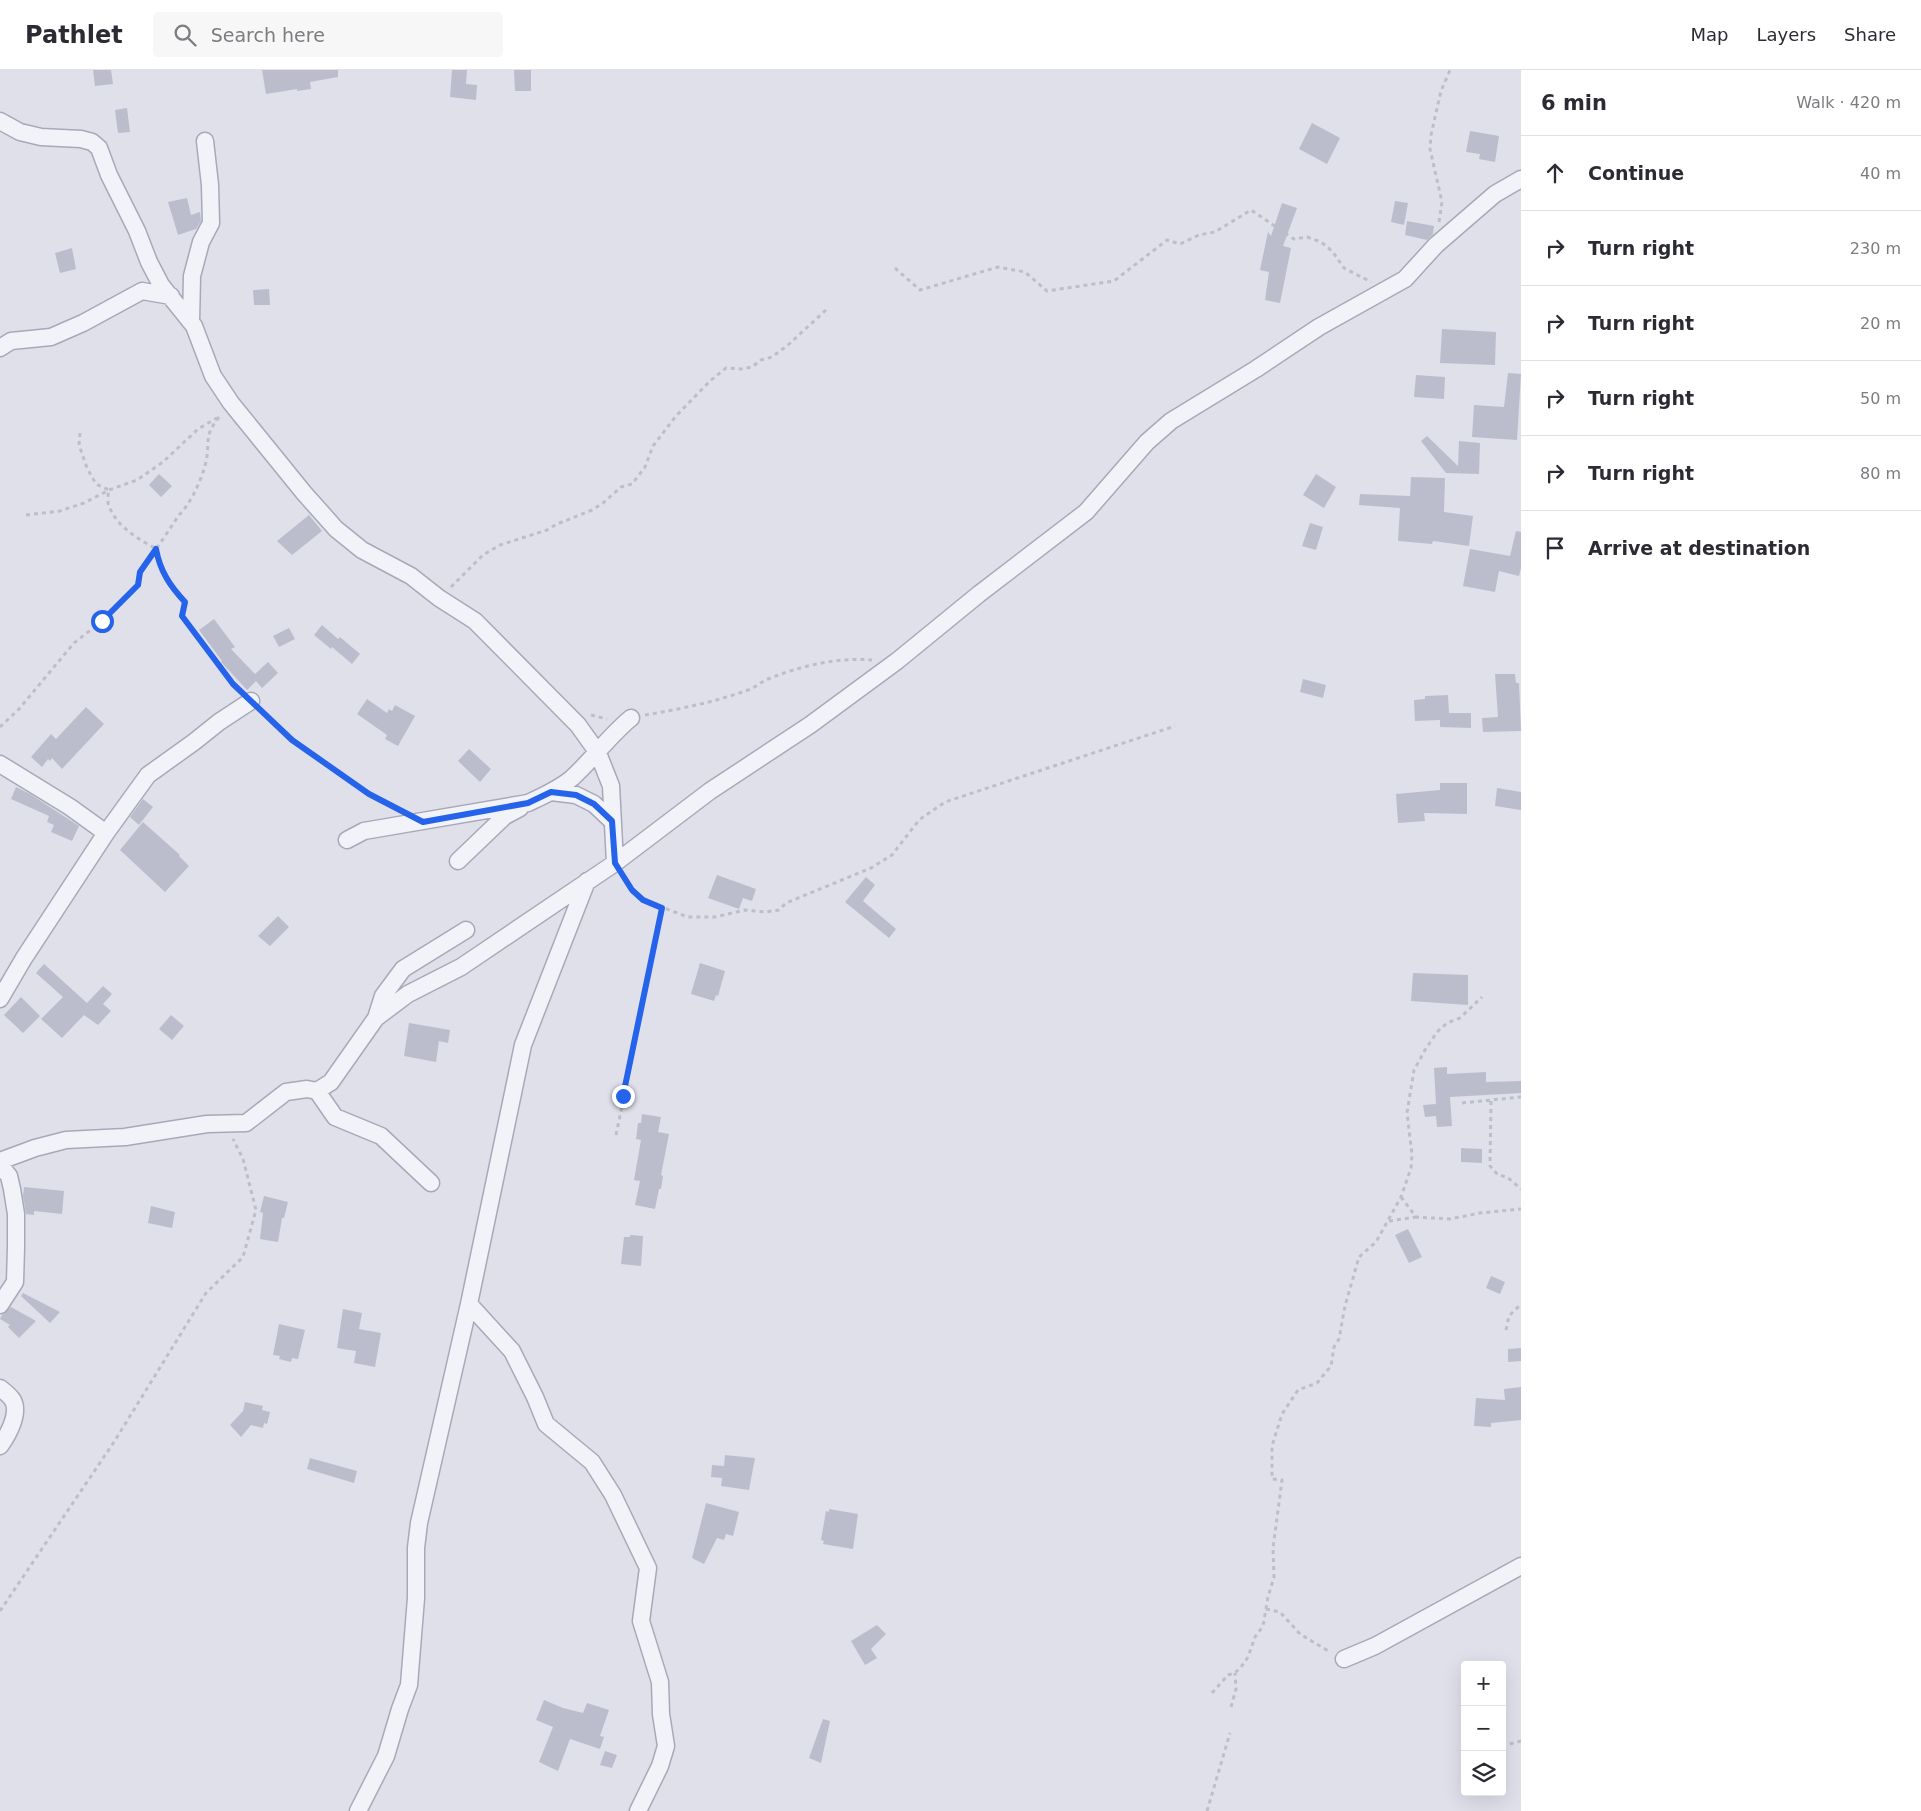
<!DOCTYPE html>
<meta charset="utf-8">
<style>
:root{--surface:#fff;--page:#f7f7f7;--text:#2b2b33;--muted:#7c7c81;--line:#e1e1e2}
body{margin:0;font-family:"DejaVu Sans",sans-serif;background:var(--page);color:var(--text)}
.controls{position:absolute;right:15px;bottom:15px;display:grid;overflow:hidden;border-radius:5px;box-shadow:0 5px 20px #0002}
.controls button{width:45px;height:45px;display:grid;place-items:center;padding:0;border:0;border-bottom:1px solid var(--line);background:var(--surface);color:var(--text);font:25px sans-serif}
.stop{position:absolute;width:15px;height:15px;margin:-11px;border:4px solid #2563eb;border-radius:50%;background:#fff}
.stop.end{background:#2563eb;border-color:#fff;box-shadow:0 1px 5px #0008}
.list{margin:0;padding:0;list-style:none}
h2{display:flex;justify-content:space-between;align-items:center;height:65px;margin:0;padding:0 20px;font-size:21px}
h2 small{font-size:16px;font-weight:400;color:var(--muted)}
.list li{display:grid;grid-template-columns:32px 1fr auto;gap:15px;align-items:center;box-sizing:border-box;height:75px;padding:0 20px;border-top:1px solid var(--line)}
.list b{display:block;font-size:19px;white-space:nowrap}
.list em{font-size:16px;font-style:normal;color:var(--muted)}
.icon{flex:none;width:28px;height:28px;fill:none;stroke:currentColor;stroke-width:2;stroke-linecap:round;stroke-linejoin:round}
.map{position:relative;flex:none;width:1521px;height:1741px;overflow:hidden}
header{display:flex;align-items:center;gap:30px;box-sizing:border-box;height:70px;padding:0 25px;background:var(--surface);border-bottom:1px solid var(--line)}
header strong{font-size:24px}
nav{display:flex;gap:28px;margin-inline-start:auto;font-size:18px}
.search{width:350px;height:45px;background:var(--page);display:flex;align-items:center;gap:12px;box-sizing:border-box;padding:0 18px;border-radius:5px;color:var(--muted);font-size:19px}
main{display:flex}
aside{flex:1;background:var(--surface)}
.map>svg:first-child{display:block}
</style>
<header>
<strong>Pathlet</strong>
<div class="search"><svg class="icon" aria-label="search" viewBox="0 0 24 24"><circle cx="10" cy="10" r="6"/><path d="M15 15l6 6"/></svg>Search here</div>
<nav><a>Map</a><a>Layers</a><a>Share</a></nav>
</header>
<main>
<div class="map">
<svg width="1521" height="1741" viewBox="0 0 1521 1741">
<rect width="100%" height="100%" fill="#dfe0ea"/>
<!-- building -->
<path fill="#bbbdcd" d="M93,0h18l2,14 -18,2z
M262,0h76v7l-28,5 1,7 -14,2v-2l-31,5z
M452,0h15l-1,14 11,1 -1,15 -26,-3z
M514,0h17v21h-16z
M127,38l3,24 -12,1 -3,-23z
M1312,53l28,15 -13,26 -28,-15z
M1470,61l29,5 -4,26 -16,-3 1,-5 -14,-2z
M187,128l4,17 9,-3 1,9 -5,8 -18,6 -10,-33z
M1395,131l13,2 -4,22 -13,-3z
M1282,133l15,5 -14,38 8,2 -11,55 -15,-3 4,-28 -9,-2 8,-38 3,4z
M1407,151l27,5 -1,8 -6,6 -22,-5z
M72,178l4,21 -16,4 -5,-20z
M269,219l1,16h-16l-1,-15z
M1442,259l54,3 -1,33 -55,-2z
M1508,303l13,1 -4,66 -45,-3 2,-32 30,2z
M1416,305l29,2 -1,22 -30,-2z
M1427,366l31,30 1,-25 21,2 -1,31 -33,-1 -25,-32z
M159,404l13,12 -11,11 -12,-12z
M1316,404l20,13 -12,21 -21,-13z
M1411,407l34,1 -1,34 29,4 -4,30 -36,-5 -1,3 -34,-3 2,-33 -41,-3 1,-11 50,2z
M309,445l13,16 -30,24 -15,-14z
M1310,453l13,4 -7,23 -14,-4z
M1516,461l5,1v36l-2,8 -20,-5 -4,21 -32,-6 7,-37 40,7z
M214,549l21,28 -4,2 24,25 13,-12 10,11 -16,15 -6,-7 -9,9 -26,-28 1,-1 -23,-31z
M322,555l16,14 2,-2 20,17 -8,10 -20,-17 -1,2 -17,-14z
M289,558l6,11 -16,8 -6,-11z
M1495,604h20l1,9h3l2,48 -38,1 -1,-14 16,-1z
M1303,609l23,6 -3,13 -23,-6z
M1448,625l1,18h22v15l-31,-1v-7l-25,1 -1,-21 11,-1v-3z
M367,629l20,14 2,-4 3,2 3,-6 20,11 -17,30 -13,-7 2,-4 -30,-21z
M86,637l18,17 -42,45 -10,-11 -2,3 -2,-2 -6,8 -11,-10 20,-23 5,5z
M469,679l22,20 -11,13 -22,-21z
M1440,713h27v31l-43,-1 1,8 -27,2 -2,-29 44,-4z
M16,717l14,7 49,32 -7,15 -21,-9 3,-7 -7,-3 2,-6 -38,-17z
M1497,718l24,4v18l-26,-4z
M143,729l10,8 -14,18 -9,-8z
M143,752l37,33 -1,1 10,10 -24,26 -45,-42z
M717,805l39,14 -4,12 -9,-3 -4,11 -31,-11z
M866,807l9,8 -12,16 33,28 -7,9 -44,-36z
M278,846l11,11 -19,19 -12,-10z
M700,893l25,8 -7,25 -2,-1 -2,6 -23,-7z
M44,894l43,39 16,-17 9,8 -9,10 8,7 -13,14 -14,-10 -22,23 -21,-19 22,-22 -27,-24z
M1413,903l55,2v30l-57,-4z
M21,927l19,19 -17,17 -19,-18z
M171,945l13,11 -12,14 -13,-11z
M409,953l41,7 -2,13 -9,-2 -3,21 -32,-6z
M1447,997v7l39,-2v10l35,-1v12l-71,4 2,29 -15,1 -1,-11 -11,1 -2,-12 13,-1 -2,-36z
M642,1044l19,3 -3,15 11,2 -8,41 2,1 -2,13h-2l-4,20 -20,-4 5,-24 -6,-1 7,-40 -5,-1 2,-16h3z
M1461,1078l21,1v14l-21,-1z
M24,1117l40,4 -2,23 -28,-3v4l-8,-1 -3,-18z
M264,1126l24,6 -4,16h-2l-4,24 -18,-3 3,-26 -3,-1z
M151,1136l24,6 -3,16 -24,-5z
M1408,1159l14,28 -13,6 -14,-28z
M630,1165l13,1 -2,30 -20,-2 3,-27h6z
M1491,1206l14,6 -5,12 -14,-6z
M23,1223l37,19 -10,11 -29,-27z
M11,1237l25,14 -17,17 -11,-11 2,-2 -10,-6 2,-4z
M343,1239l19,4 -3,16 22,4 -6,34 -21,-4 2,-12 -19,-3z
M279,1254l26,6 -7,29 -6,-1 -1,4 -12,-3 1,-3 -7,-1z
M1521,1278v13l-13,1v-13z
M1521,1317v33l-30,3v4l-17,-1 2,-28 29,2 -1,-11z
M245,1332l18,4 -1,4 8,2 -3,12 -3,-1 -1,5 -12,-3 -10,12 -11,-12 13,-14z
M725,1385l30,3 -6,32 -28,-4 1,-8 -11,-1 1,-12 12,1z
M310,1388l47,13 -3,12 -47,-14z
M706,1433l33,9 -6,24 -7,-2 -2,6 -7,-2 -13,26 -12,-6z
M829,1439l29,5 -5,35 -30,-5 1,-3 -3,-1 5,-29 3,1z
M877,1555l9,9 -15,15 6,9 -12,7 -14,-24z
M544,1630l19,8 20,5 4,-10 22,7 -9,26 4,1 -4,12 -30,-10 -12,32 -19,-9 14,-35 -17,-7z
M823,1649l7,2 -9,42 -12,-5z
M605,1681l12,4 -5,13 -12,-3z"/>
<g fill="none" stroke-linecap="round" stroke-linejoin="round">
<defs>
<path id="minor" d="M0,51l20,11 21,5 40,2 11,3 7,6 10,27 28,56 12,31 12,23 33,41 19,50 18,27 73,90 32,36 26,21 49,26 28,22 36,23 103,104 20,28 13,33 4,77
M191,252l1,-46 9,-34 10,-19 -1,-38 -5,-44
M0,278l11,-7 40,-4 32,-14 59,-32 29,5
M0,694l70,43 36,26
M551,722l25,3 18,9 18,17
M347,770l17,-9 164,-28c15,-7 31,-14 44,-25 21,-19 37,-42 59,-60
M458,791l47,-45 15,-8
M0,929l24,-41 82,-125 42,-58 46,-33 25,-20 32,-21
M376,948l7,-22 20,-27 63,-39
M317,1021l14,-9 45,-64 32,-24 53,-27 154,-104 95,-72 100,-66 87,-64 82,-67 107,-82 61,-70 24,-21 85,-52 63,-42 86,-48 31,-34 59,-51 26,-15
M0,1091l35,-13 31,-8 59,-3 82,-13 39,-1 40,-31 21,-3 10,2 18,26 46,19 50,47
M0,1095l9,11 3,13 4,25v33l-1,35 -15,23
M469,1234l43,47 23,46 11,27 46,38 21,33 35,73 -7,53 19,61 1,32 5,32 -6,20 -22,45
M0,1318c4,3 9,7 12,11 9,13 -4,36 -12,47
M1344,1589l31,-13 146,-80
M358,1741l28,-55 14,-47 9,-24 7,-87v-50l3,-25 50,-219 54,-259 64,-164"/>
</defs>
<!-- minor casing -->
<use href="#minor" stroke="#a8a9b8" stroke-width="19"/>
<!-- path -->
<path stroke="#bdbec9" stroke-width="3" stroke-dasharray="4 4" stroke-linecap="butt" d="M1439,152l3,-20 -12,-53 1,-14 10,-44 9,-21
M895,198l25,22 78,-23 27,5 22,19 67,-10 53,-41 13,4 19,-9 16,-3 36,-22 43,29 13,-2 14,5 11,9 12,17 27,14
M80,363l-1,12 8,23 9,16 13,6c-1,5 -2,12 0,16 7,20 30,34 48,43 3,22 13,37 28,53l-3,14 51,68 7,7
M26,445l34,-4 24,-8 25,-13 28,-10 26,-18 35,-33 19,-11
M451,517l32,-32 17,-10 47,-15 10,-6 35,-14 11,-7 18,-16 11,-3 13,-17 8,-21 23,-30 34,-35 16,-13 15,1 11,-2 9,-7 11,-3 16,-12 38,-35
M261,640c41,39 88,74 138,100
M591,645l16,4
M645,645c35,-6 70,-13 103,-25 8,-3 13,-8 20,-11 32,-13 70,-22 104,-19
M0,657l19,-18 55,-66 28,-22 35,-36 4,-13 38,-57c12,-11 26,-42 28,-59 2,-20 -1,-22 12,-39
M623,806l9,14 11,10 45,17h27l30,-7 20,2 14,-2 7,-7 85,-35 21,-13 27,-35 26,-18 230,-76
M1491,1031l-1,65 8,9 9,2 14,12
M1462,1033l59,-6
M616,1065l47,-227
M1401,1127l15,20 34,2 30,-6 41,-4
M1389,1151l27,-4
M1506,1260l3,-14 12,-12
M1266,1539l14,3 20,22 30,18
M0,1541l114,-169 92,-149 37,-36 13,-47 -13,-51 -10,-20
M1212,1623l16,-18 7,-2 6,-6 7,-10 7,-20 8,-11 5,-29 6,-20 -1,-29 9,-68 -10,-1v-33l10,-32 16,-24 19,-7 14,-17 3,-19 5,-8 6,-33 14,-49 17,-15 25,-45 10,-29 1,-13 -5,-42 7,-43 11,-20 12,-18 10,-9 13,-5 22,-21
M1231,1637l5,-18 -1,-16
M1502,1676l19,-5
M1207,1741l23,-78"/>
<!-- minor -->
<use href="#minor" stroke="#f2f3f8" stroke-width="16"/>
</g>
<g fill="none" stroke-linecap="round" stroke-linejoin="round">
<!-- route -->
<path stroke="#2563eb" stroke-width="6" d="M102,551l36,-36 2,-13 16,-23c4,22 14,37 29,53l-3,14 51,68 59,56 77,54 54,28 105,-19 23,-11 25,3 18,9 18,17 3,42 17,27 11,10 19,8 -39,188"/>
</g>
</svg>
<div class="controls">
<button>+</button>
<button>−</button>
<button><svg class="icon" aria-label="layers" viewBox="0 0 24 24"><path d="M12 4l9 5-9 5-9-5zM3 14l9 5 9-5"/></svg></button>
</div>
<div class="stop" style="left:102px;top:551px"></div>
<div class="stop end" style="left:623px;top:1026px"></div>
</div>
<aside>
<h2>6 min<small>Walk · 420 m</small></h2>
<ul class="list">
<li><svg class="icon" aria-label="ahead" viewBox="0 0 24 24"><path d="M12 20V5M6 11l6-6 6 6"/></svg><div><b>Continue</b></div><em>40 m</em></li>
<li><svg class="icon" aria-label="right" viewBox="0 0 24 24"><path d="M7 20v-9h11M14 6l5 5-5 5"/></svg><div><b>Turn right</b></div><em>230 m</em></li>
<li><svg class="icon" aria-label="right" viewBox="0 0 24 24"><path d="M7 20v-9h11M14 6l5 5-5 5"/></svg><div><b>Turn right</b></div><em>20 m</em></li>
<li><svg class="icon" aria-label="right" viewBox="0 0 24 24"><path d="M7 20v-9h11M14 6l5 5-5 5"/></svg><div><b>Turn right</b></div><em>50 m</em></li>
<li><svg class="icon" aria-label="right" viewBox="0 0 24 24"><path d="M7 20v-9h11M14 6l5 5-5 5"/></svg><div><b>Turn right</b></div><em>80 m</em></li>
<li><svg class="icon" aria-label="arrive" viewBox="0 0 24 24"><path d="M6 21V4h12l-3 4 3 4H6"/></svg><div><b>Arrive at destination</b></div></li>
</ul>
</aside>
</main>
